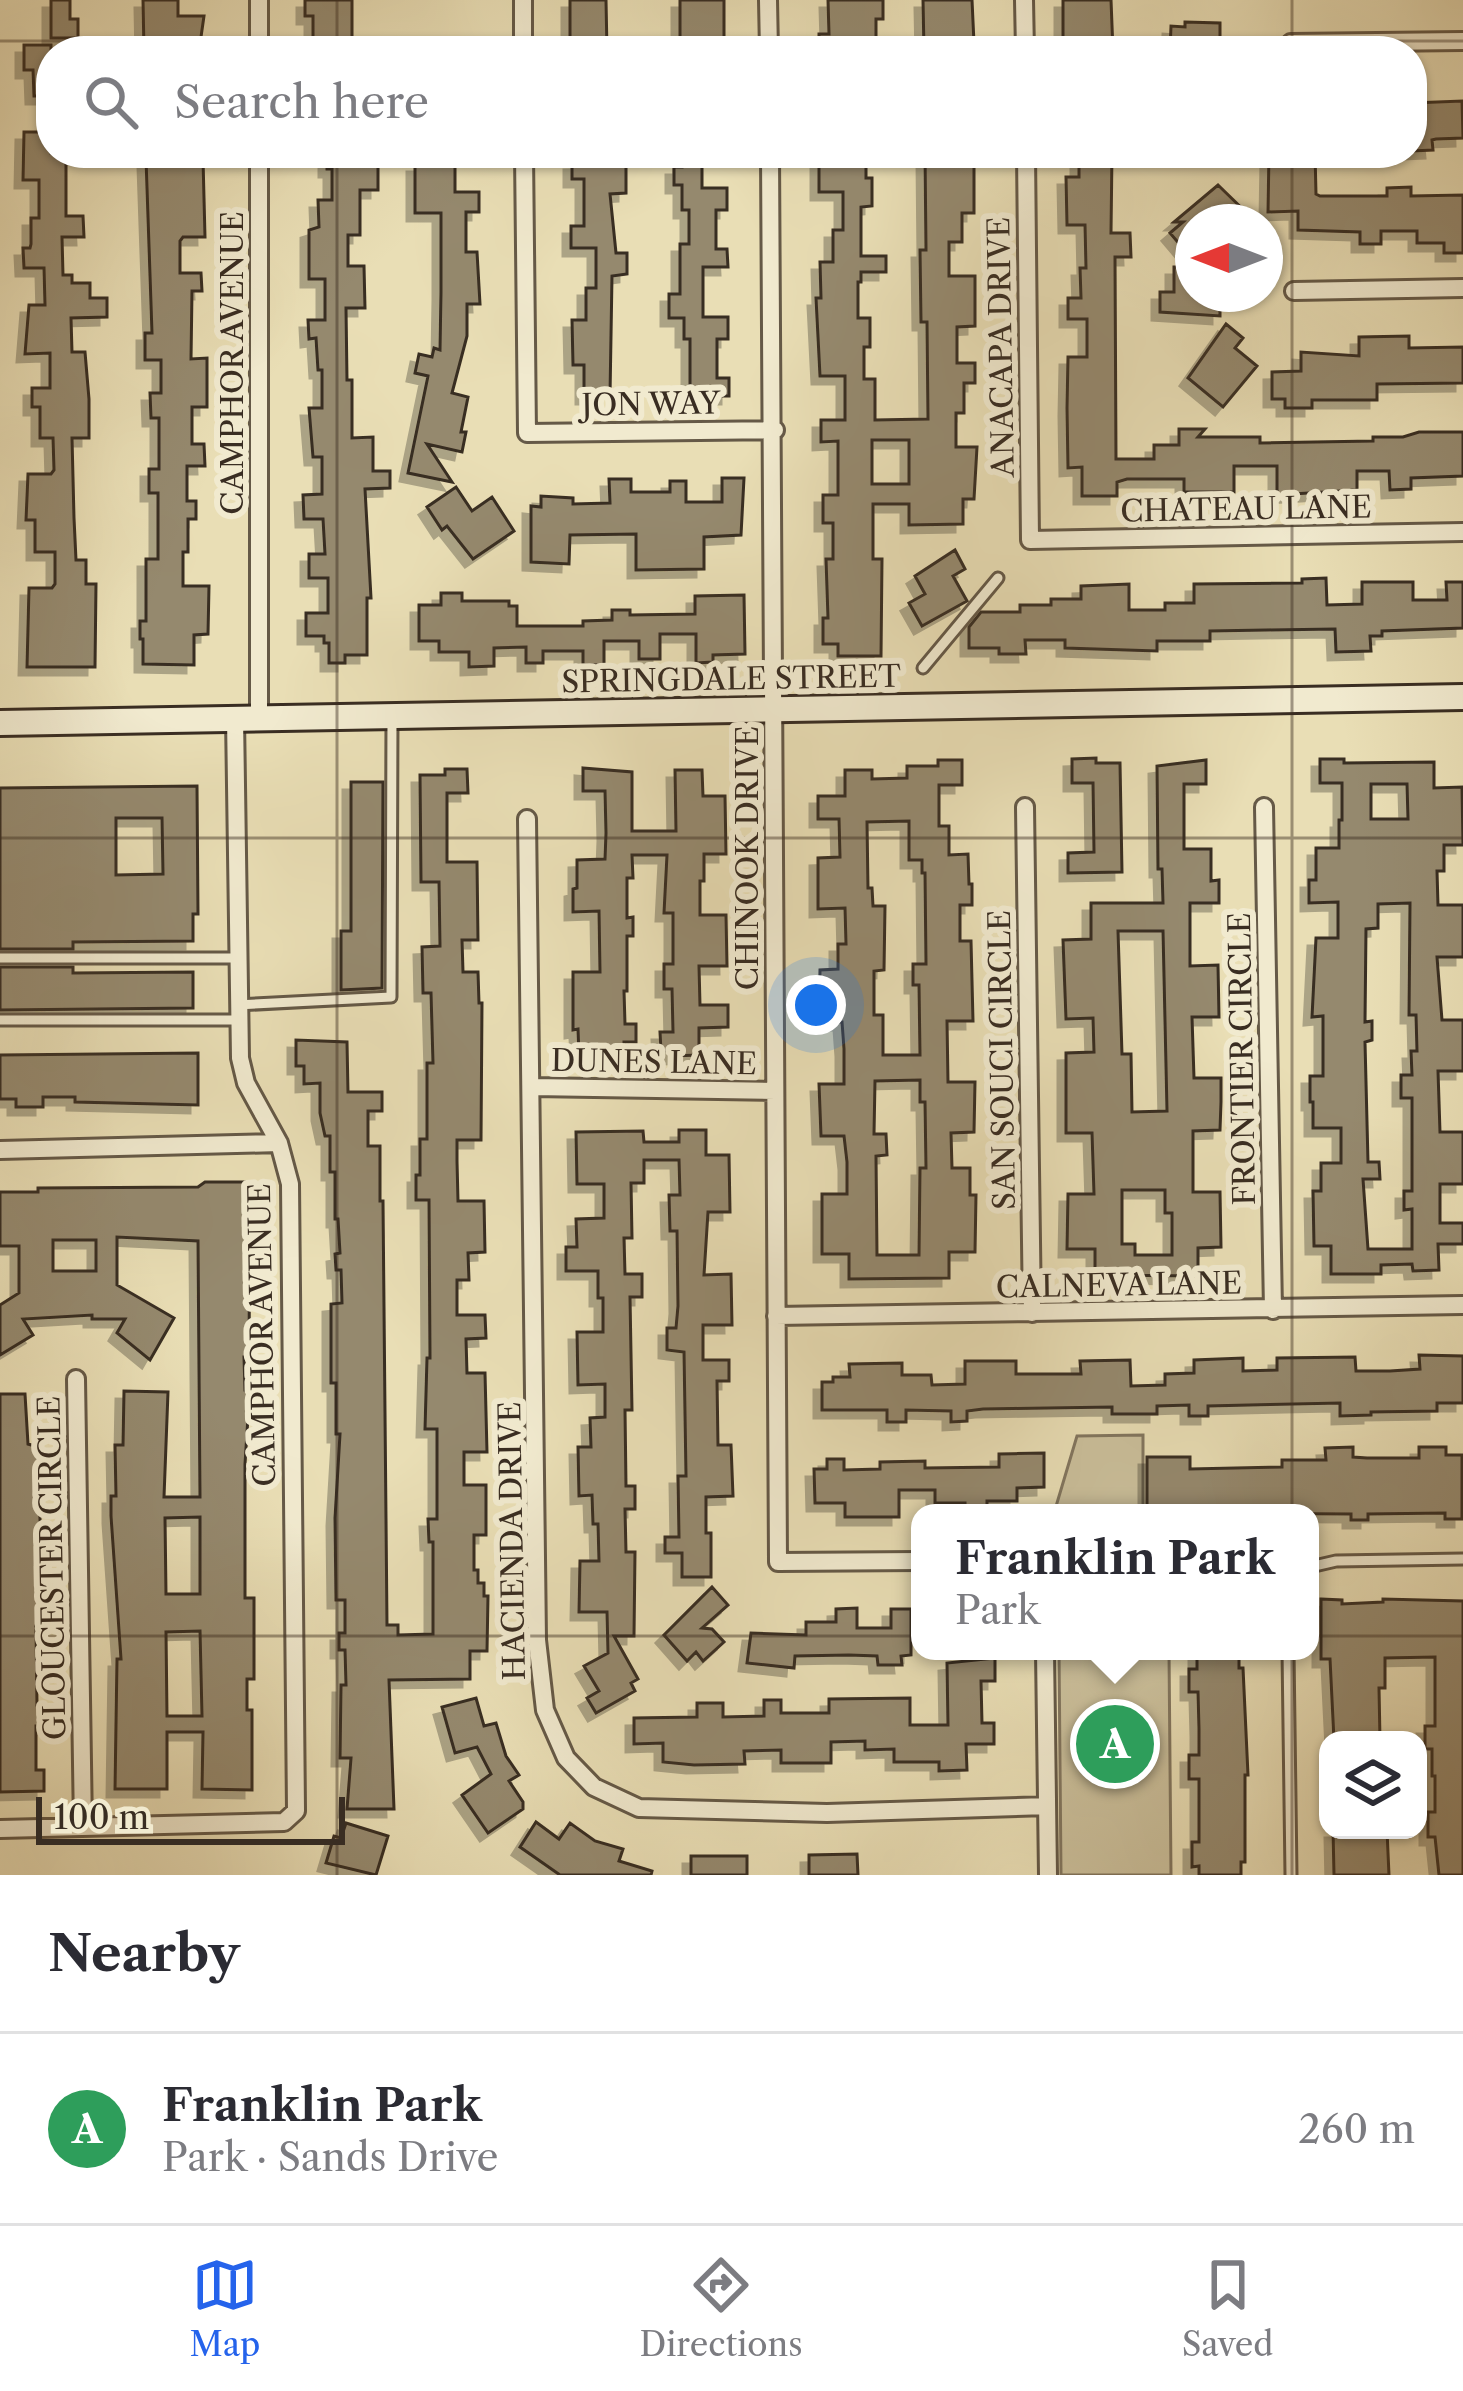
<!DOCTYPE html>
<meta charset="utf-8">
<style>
:root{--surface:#fff;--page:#f7f7f7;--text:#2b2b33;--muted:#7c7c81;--line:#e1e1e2;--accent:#2563eb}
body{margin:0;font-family:"Libre Caslon Text",serif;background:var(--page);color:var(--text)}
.controls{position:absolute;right:36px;bottom:36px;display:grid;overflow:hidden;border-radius:24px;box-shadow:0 3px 9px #0004}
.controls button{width:108px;height:108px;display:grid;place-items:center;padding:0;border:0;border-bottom:3px solid var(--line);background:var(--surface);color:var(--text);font:60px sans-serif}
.compass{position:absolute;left:1175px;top:204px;width:108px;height:108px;border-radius:50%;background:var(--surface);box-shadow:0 3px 9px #0004;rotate:270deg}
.scale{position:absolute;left:36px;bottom:30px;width:309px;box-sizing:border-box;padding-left:12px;border:6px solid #392d22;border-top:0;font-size:33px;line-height:42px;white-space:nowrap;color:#392d22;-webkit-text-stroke:9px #f1eacf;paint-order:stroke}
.you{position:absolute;left:816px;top:1005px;width:42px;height:42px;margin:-30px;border:9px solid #fff;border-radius:50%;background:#1a73e8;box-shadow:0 0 0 18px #1a73e833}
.badge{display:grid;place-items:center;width:78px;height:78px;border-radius:50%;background:var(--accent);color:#fff;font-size:39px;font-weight:700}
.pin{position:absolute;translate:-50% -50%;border:6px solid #fff;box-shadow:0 3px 12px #0006}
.popup{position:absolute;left:911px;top:1504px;width:408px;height:156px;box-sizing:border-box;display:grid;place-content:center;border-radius:24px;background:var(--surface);filter:drop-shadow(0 3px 9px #0005);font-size:39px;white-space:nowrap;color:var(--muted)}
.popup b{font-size:45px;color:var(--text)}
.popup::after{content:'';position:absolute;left:50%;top:100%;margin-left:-24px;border:24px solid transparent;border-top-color:var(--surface)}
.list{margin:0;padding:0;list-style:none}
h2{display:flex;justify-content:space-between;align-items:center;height:156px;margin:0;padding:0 48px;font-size:51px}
h2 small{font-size:39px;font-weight:400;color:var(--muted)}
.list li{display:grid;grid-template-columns:78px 1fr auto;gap:36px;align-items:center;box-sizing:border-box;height:192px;padding:0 48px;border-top:3px solid var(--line)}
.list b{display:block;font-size:45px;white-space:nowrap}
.list p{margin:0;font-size:39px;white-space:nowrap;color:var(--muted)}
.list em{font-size:39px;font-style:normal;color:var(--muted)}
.icon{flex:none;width:66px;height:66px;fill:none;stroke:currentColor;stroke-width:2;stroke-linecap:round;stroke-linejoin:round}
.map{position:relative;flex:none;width:1463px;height:1875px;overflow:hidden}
.search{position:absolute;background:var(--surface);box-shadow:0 3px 9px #0004;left:36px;right:36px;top:36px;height:132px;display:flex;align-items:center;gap:30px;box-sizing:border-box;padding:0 42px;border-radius:48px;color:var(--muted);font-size:45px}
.sheet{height:348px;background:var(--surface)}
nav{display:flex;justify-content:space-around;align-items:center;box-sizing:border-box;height:168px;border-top:3px solid var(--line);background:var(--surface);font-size:33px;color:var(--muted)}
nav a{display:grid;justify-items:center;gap:6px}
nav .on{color:var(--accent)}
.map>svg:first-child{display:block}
</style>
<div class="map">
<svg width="1463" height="1875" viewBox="0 0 1463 1875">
<defs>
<filter id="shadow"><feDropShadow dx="-8" dy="8" stdDeviation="0" flood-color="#0004"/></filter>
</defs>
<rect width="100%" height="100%" fill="#e9deb5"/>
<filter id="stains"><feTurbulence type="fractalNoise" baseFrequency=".00167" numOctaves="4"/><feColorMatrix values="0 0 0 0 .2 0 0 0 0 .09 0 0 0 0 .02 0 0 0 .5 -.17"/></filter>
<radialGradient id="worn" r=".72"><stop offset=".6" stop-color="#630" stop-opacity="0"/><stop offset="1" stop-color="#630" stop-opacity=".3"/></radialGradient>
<!-- green -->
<path fill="#cbc09c" stroke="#82765f" stroke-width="3" d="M1143,1435v78h-89l23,-77z
M1059,1651h110l2,224h-110z"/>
<!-- building -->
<path fill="#95896e" stroke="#392d22" stroke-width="3" fill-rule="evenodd" filter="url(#shadow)" d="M51,0h19v19h8v19h-27z
M143,0h35v16h26l-5,35h-55z
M305,0h47v51h-39v-35h-8z
M570,0h36l1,51h-37z
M680,0h44v50l-44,1z
M828,0h55v19h-7v32h-57v-17h10z
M923,0h49l2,43 -19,1v7h-31z
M1063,0h48l2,51 -50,-5z
M1185,22l35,1v23l-21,-1v6h-29l1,-25 14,1z
M24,45h27v51h-17l-1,-26h-9z
M1462,101l1,37 -27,1 -4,1 1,10 -21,1v-48z
M24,132h27v21h15v63h17l1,21h-22l1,38h9v8h18v15h17v19l-36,1 1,34h13l4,47v39h-17l2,80 2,42h10v24h10l-1,83h-68l2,-79h23l3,-4v-32h-20v-32h-9l2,-46h23l3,-4 -1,-32h-13v-31h-8v-19h18v-35l-25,1 4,-49h16l-1,-37h-20l-1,-20h7l1,-4v-26h8v-38h-16z
M327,153h51v37h-18v45h-12v31h16l1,42h-19l1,72h5v58l21,-1v34h17v17l-25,1 6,109h-4v57h-22v8h-16v-20h-5v-7h-18v-23h22v-35h-19v-24h16l-2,-35h-19l-1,-24 19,-1v-37h-9l-4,-49h13v-38h-4l-2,-32 -7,1 -1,-19h17v-41h-16v-49l10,-3 -1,-27h14v-31h-5z
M925,153h29v10h20v50h-12v29h-13v34h26v50l-18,1v36h18v20h-11v30h-8v34h21l-3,52h-11v25l-54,1v-21h-36v55h9l-1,97h-43v-12h-15v-26h5l-2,-59h7v-36h-10v-28h15v-54l-17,1v-22h24v-44h-25l-4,-78h5l-1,-36h13v-32h10v-38h-24v-34h47v20h6v28l-11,1v49h25v16h-25v10h-3v36h12v29h-6v32h11v41l53,-1 -1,-97h-6l-1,-72h6zM872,440h37v44h-37z
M1079,153h33l-1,80h19l1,24h-16l1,202h38v-14h25v-16h26l-7,8h62v6l113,-2v-4h30l16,-5h44v44l-52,2v11l-21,1 -1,-19h-32v19l-80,5v-29h-43v26h-50v-13h-57l-10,3v14h-35v-29l-14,1 -1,-60 1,-51h19v-38h-19v-21h13l-1,-30h6l-1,-43h-18l-1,-48h13z
M1269,153h46l1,41 4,2h67v-8l24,-1v9l52,-1v58h-19v-10h-27v-12h-36v13h-21v-12l-62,-2v-19l-30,1z
M146,159h57l2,78h-22l-3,4v32h21l1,18h-10l-1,68 16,-1v49h-15v37h12l1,22h-18v35h9v18h-8v33h-5v34h26l-1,48 -14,1v30l-51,-1v-25h-3v-18h6v-62h12v-66h-9v-24h10v-51h-8l-1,-25h11v-33h-16v-27h7z
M626,161v32l-16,1 6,59h11v21l-15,2 -2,120h-26v-31h-11l-1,-45h14v-32h10v-40h-25v-22h13v-47h-12v-17z
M682,161h20v27h25v22h-11v39h11l1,18h-25v50h25v22h-11v39h12v18h-39v-57h-6v-21h-15v-24h11v-50h9v-34h-7v-25h-8v-18h8z
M415,164h40v28h24v20h-13v40h11l3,52h-13v32l-15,57 16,4 -7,35h5l-4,20 -35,-8 25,38 -44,-9 20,-97 -13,-3 4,-19 13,3 2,-9 6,2 1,-58v-79h-26z
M1218,185l38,37h-63v38l-23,-27 13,-11h-9z
M1174,267h19v27l27,1v21l-60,-4v-20h14z
M1226,324l17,14 -8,10 22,18 -34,41 -35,-29z
M1409,336v12l54,-1v36l-86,1v16h-65v8h-27v-9h-13v-27l29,-1v-19l58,4v-19z
M722,478h22l-3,57 -37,2v32l-68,1v-36l-66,1 -1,29 -38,-2v-56l10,1v-11l32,2v6l37,-1 -1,-24h22v13h39v-11h16v21h36z
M456,487l16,24 20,-14 22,34 -41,28 -26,-33 -5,4 -15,-23z
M955,550l10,19 -12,7 14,25 -45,25 -13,-23 16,-9 -10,-18z
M1326,578l1,27 35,-1v-22h51v18h34l-1,-18h17v46l-81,3v5h-12l1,15 -35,1 -1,-23 -125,2v10h-53v10l-92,-3v-8h-40l1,14h-27v-6h-30v-21l12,-15h39v-7h31v-6h30v-13l48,-2v26h36v-7h29v-19l108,-1v-4z
M441,593h21v8h47v5h8v20h66v-5l29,-1v-10h18v5l65,-1v-18l49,-1 1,59 -32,1v7l-17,1v-29h-36v25h-21v-18h-35v24h-21v-14h-40v12h-17v-16l-32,1v18l-25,1v-15h-30v-11h-20v-36h22z
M1096,758v5h24l2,109 -54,1v-20l26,-1 -1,-69h-21v-24z
M1320,759h24v4l90,-1v26l28,-1 1,58h-19v26h-7l1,34h25v52h-26l5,63h21v51h-25l2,61h23v52h-23v39h23v21h-25l1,26 -26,1 -1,-7 -31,1v9h-50v-28h-17l-1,-55h8v-28h20v-35h-28v-26h-3v-26h13v-60l-11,1 4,-79h22v-36l-29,1v-23h7v-32h23v-28h3v-37h-22zM1371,784h36l1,35h-37zM1410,903l-1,112h7l1,36h-6l1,24h-11v23h11v93h-8v19l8,-1v40h-44l-5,-70h17l-1,-17h-11l-3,-120 7,-2v-19l-7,1 1,-93 12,-1v-24z
M938,760h24v25h-23v41h10v29l19,-1 1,30h3v21h-12v36h11l2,80h-26l1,61h27l-1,50 -23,1 1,35h18v27h6l-1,57h-26v26l-100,1v-25h-27v-60h25v-32l-3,-26h-23l-2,-52h25v-35l-2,-27h-23l1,-52 18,-1v-25h8l-1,-36 -27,1v-51l22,-1 -1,-38h-21v-23h27v-26h27v9l35,-1v-12h31zM909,821v39h13v13h3l1,91h-13v21h6l1,70h-37v-40h-9v-44l10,-1 1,-64h-12l-1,-18h-4l-1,-66zM920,1080v22h5l1,66h-6l-1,87h-42l-1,-99 11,-1 -1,-21h-12l1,-53z
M1206,760v24h-22v65h27v32l8,-1v23h-29v63l28,-1 1,52h-27l2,61h27v24l-1,28 -27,1v61h27l1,55 -23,1v28l-103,-1v-26h-28l1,-55h26l-2,-61h-26v-80l28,-1 -1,-34 -27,1 -3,-79 28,-1v-36h72l-1,-34h-4l-1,-103zM1118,931h45l4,180 -35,1 -1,-58h-9zM1122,1190h43v23h7v42h-37v-11h-13z
M583,768l49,4v59h44l-1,-61h27l1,26h22l1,58h-22v27h-4v34h26l1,51h-28l1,39h28v22l-29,1v27l-27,1v-5h-11l-1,-19h13l-1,-43h-8v-25h9v-51h-9l3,-58h-35l1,23h-6v40l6,-1v19h-6v55h-3l1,33h11v18h-12v15h-45l-1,-28 -5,1v-58h27l-1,-61 -26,1v-23l4,-1v-28l28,-1 1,-26 -1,-42h-22z
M445,769h22l1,24h-21v69h30l1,78h-16l1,32h15l1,31h3l-1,137h-24v21l1,40h26l1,51 -17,1 1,27h-12v35h28l1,23 -20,1 1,34h18l2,79h-23v33h22v50h-12v35h4v13h6v13h4l-1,55h-17v28l-81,1 5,129h-47l4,-51h-11l1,-73h5l-1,-35h-6v-17h6v-33h-9l-1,-82 5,-84h-4v-51h-5v-79l11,-1 -1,-33h-5l-1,-16 5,-1 -2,-34h-3v-47h-5v-36h-5l-5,-23v-30l-16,1v-18h-8v-26l51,2 1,50h34v19h-14v35h12v55h3l4,424h11v10l35,-1v-92h-4l-1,-23h9v-90h-12l2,-71h3l-1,-158h-13v-25h4v-36h7v-76h6l-2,-70h-8l-1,-46 18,-1 -1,-64h-18l-1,-107h25z
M351,782h32l-1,206 -41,2v-59h10z
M197,786l1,128h-5v27l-120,1v7h-73v-161zM116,818h46l1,56 -47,1z
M0,967h73v6l120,-1v36l-193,2z
M198,1053v52l-123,-3v-5h-32v10h-27v-8h-16v-44z
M679,1130h27v25h23l1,57h-22l-4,63 27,-1 1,51h-29v35h26v21h-12l1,64h13l2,51 -27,1v36h5v44h-29v-24h-17v-16h14l-1,-61h8l-2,-124 -17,-2v-22h9l2,-22 -1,-75h-7l-1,-36h11l-1,-35h-35v23h-13l1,55h-8l1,36h17v23h-12l2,113h-7l1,76h9v23h-10l1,43h9l-1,84h-20l24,43 -7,4 4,8 -39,22 -9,-15 12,-7 -15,-25 24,-13 -1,-41h-28l1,-51h19l-1,-37h-5l-1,-29 -13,1 -1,-49h13l-1,-29 15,-1v-33l-27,1 -1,-53h26v-34h-5v-27h-32v-24h11l-1,-28 28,-1v-34h-27l-1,-52 67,-1 1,11h35z
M205,1182h45l-1,175h-5l1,33h6l1,27h-4l-3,47v134h9v81h-7v31h5v80l-50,-1 1,-57h-36v57h-52l2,-130h4l-10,-143v-20h5l-1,-51h8l1,-54 44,1 -4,105h36l-2,-256 -81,-4v48l57,33 -24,42 -33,-27 8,-14h-33v-4l-69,4 10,16 -33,20v-50l19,-12v-47h-19v-54h38v-4l160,-1zM53,1240h43v31h-43zM200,1517v77h-34l-1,-76zM200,1631l2,85h-35l-1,-84z
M1419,1355l44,1v47h-26v8l-66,1v3l-31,1v-13l-132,3v10h-19v-11l-32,1v8h-45v-7l-129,2 -16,2v10l-16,1v-11l-45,-1v12h-19v-12h-65v-28h11v-5h17l-1,-13 53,-1v12h29l1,10 33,-1v-23h51v13h65l-1,-13 50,-1 1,26 34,-1v-11l29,-1v-13l49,-2v13l34,-1v-12l78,-1 1,14h34l30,-2z
M0,1394h25l3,50 10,3 5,179h-7l1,79h4l1,21h-6v44h8v21l-44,1z
M1353,1447v10l14,1h52v-11h27v8h16v64h-17v-6l-77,1v6h-17v-6l-204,-1v-56h43v12l92,-2v-7h44l-1,-12z
M1044,1453v34l-27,1v13h-30v12h-22v-10h-30v-13h-36v27h-54v-14h-30l-1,-34h13v-10h17v11l36,-1v-7l45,-1v7l74,-1v-13z
M712,1587l16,18 -26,23 10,1 12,13 -21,19 -7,-9 -9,9 -23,-26z
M1321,1599l21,1v4l41,-2v-3l80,2v274h-24l-4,-38h-7v-25h7v-36h-3v-27h-7v-23h10v-69l-50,1v30h-6l1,52h-46l-4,-81h-9z
M857,1608v20h34v-19h20v46l-10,1 1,9h-24l-1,-9 -28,-1 -54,1 -1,12 -47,-5 4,-30 55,2v-13h30v-13z
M1197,1651h42v17h4l5,107h-3v87h-4v13h-42v-9l-7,1v-25h7v-63h-10v-24h10v-26l-1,-37h-9v-23h8z
M995,1658v23h-14l1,42h12v21h-28l1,26 -28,1v-9h-45v-13l-29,1v-9l-34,1v21h-50v-13l-37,1 1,13 -51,1 -31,-3v-19l-29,1v-26l63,-1v-14h26v14l41,-1v-16h17v13h48v-14l81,-1v27h38l-1,-62z
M476,1698l8,28 12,-3 10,33 13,19 -10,6 14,21v7l-35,24 -26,-38 29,-21 -14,-27 -22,6 -13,-46z
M536,1822l23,17 11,-16 25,18 28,8 -4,12 33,10 -1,4h-91l-40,-28z
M346,1823l42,13 -12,39 -50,-12 8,-27 7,2z
M1333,1830h54l2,45h-55z
M857,1854l1,21h-49v-20z
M691,1856h56v19h-56z"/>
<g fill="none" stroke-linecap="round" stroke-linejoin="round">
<defs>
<path id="lane" d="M923,668l75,-90
M0,958h237
M237,1005l154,-8 1,-278
M0,1020h237
M1310,1567l26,-6 127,-2
M1288,1651l3,224"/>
<path id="street" d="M259,0v51
M523,0v51
M768,0l1,51
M1024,0l1,51
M1291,43l172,-2
M259,153v564
M524,153l3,280 248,-3
M770,153l8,1409 142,-1
M1026,153l4,387 433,-8
M1294,291l169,-3
M1025,807l7,506
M1264,807l9,503
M527,819l10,821 8,70 21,48 28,29 45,21 188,5 220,-7
M533,1087l242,4
M0,1150l279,-7
M776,1316l687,-11
M76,1379l7,448
M1045,1651l3,224
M0,1829l284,-7 12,-11 -6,-627 -11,-41 -33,-60 -6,-25 -5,-341"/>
<path id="secondary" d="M0,723l1463,-26"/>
</defs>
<!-- lane casing -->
<use href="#lane" stroke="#655947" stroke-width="15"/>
<!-- street casing -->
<use href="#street" stroke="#655947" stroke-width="22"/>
<!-- secondary casing -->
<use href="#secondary" stroke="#392d22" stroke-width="30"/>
<!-- lane -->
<use href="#lane" stroke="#f1eacf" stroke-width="9"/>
<!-- street -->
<use href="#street" stroke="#f1eacf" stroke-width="16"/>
<!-- secondary -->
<use href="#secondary" stroke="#f1eacf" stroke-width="24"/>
</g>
<!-- ticks -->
<path fill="none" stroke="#392d22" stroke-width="3" stroke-opacity="0.45" d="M337,0v51M1292,0v51M0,41h1463M337,153v1722M1292,153v1722M0,838h1463M0,1636h1463"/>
<g text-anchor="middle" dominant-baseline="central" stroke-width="12" stroke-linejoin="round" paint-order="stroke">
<!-- street labels -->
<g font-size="30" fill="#392d22" stroke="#f1eacf">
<text transform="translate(1001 347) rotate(-91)">ANACAPA DRIVE</text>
<text transform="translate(232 363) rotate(-90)">CAMPHOR AVENUE</text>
<text transform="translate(651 404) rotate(-1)">JON WAY</text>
<text transform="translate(1246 509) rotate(-1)">CHATEAU LANE</text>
<text transform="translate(731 679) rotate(-1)">SPRINGDALE STREET</text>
<text transform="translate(747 858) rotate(-90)">CHINOOK DRIVE</text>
<text transform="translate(1242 1059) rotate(-91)">FRONTIER CIRCLE</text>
<text transform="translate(1002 1060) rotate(-91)">SAN SOUCI CIRCLE</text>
<text transform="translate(654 1062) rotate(1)">DUNES LANE</text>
<text transform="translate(1119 1285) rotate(-1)">CALNEVA LANE</text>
<text transform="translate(262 1335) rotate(-91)">CAMPHOR AVENUE</text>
<text transform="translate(512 1541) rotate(-91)">HACIENDA DRIVE</text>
<text transform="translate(52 1568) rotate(-91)">GLOUCESTER CIRCLE</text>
</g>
</g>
<rect width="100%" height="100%" filter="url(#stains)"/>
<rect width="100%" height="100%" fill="url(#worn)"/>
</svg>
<div class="controls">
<button><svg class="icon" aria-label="layers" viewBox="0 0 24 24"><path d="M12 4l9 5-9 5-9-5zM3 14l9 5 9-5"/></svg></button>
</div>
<svg class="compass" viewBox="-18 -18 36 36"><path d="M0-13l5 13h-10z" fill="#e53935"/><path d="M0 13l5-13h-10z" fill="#7c7c81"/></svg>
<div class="scale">100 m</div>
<div class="you"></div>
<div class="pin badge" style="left:1115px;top:1744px;background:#2e9e5b">A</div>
<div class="popup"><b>Franklin Park</b>Park</div>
<div class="search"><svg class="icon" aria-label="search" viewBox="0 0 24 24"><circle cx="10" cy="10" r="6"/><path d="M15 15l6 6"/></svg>Search here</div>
</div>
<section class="sheet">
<h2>Nearby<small></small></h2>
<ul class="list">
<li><span class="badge" style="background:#2e9e5b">A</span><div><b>Franklin Park</b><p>Park · Sands Drive</p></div><em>260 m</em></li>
</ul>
</section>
<nav>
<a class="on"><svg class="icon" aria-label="map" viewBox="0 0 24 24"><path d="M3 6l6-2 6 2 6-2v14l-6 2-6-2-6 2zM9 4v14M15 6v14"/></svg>Map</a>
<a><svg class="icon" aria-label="directions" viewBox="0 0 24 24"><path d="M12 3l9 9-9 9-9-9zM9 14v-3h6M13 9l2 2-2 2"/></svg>Directions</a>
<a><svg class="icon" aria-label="saved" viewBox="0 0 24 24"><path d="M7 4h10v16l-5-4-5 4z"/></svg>Saved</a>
</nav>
